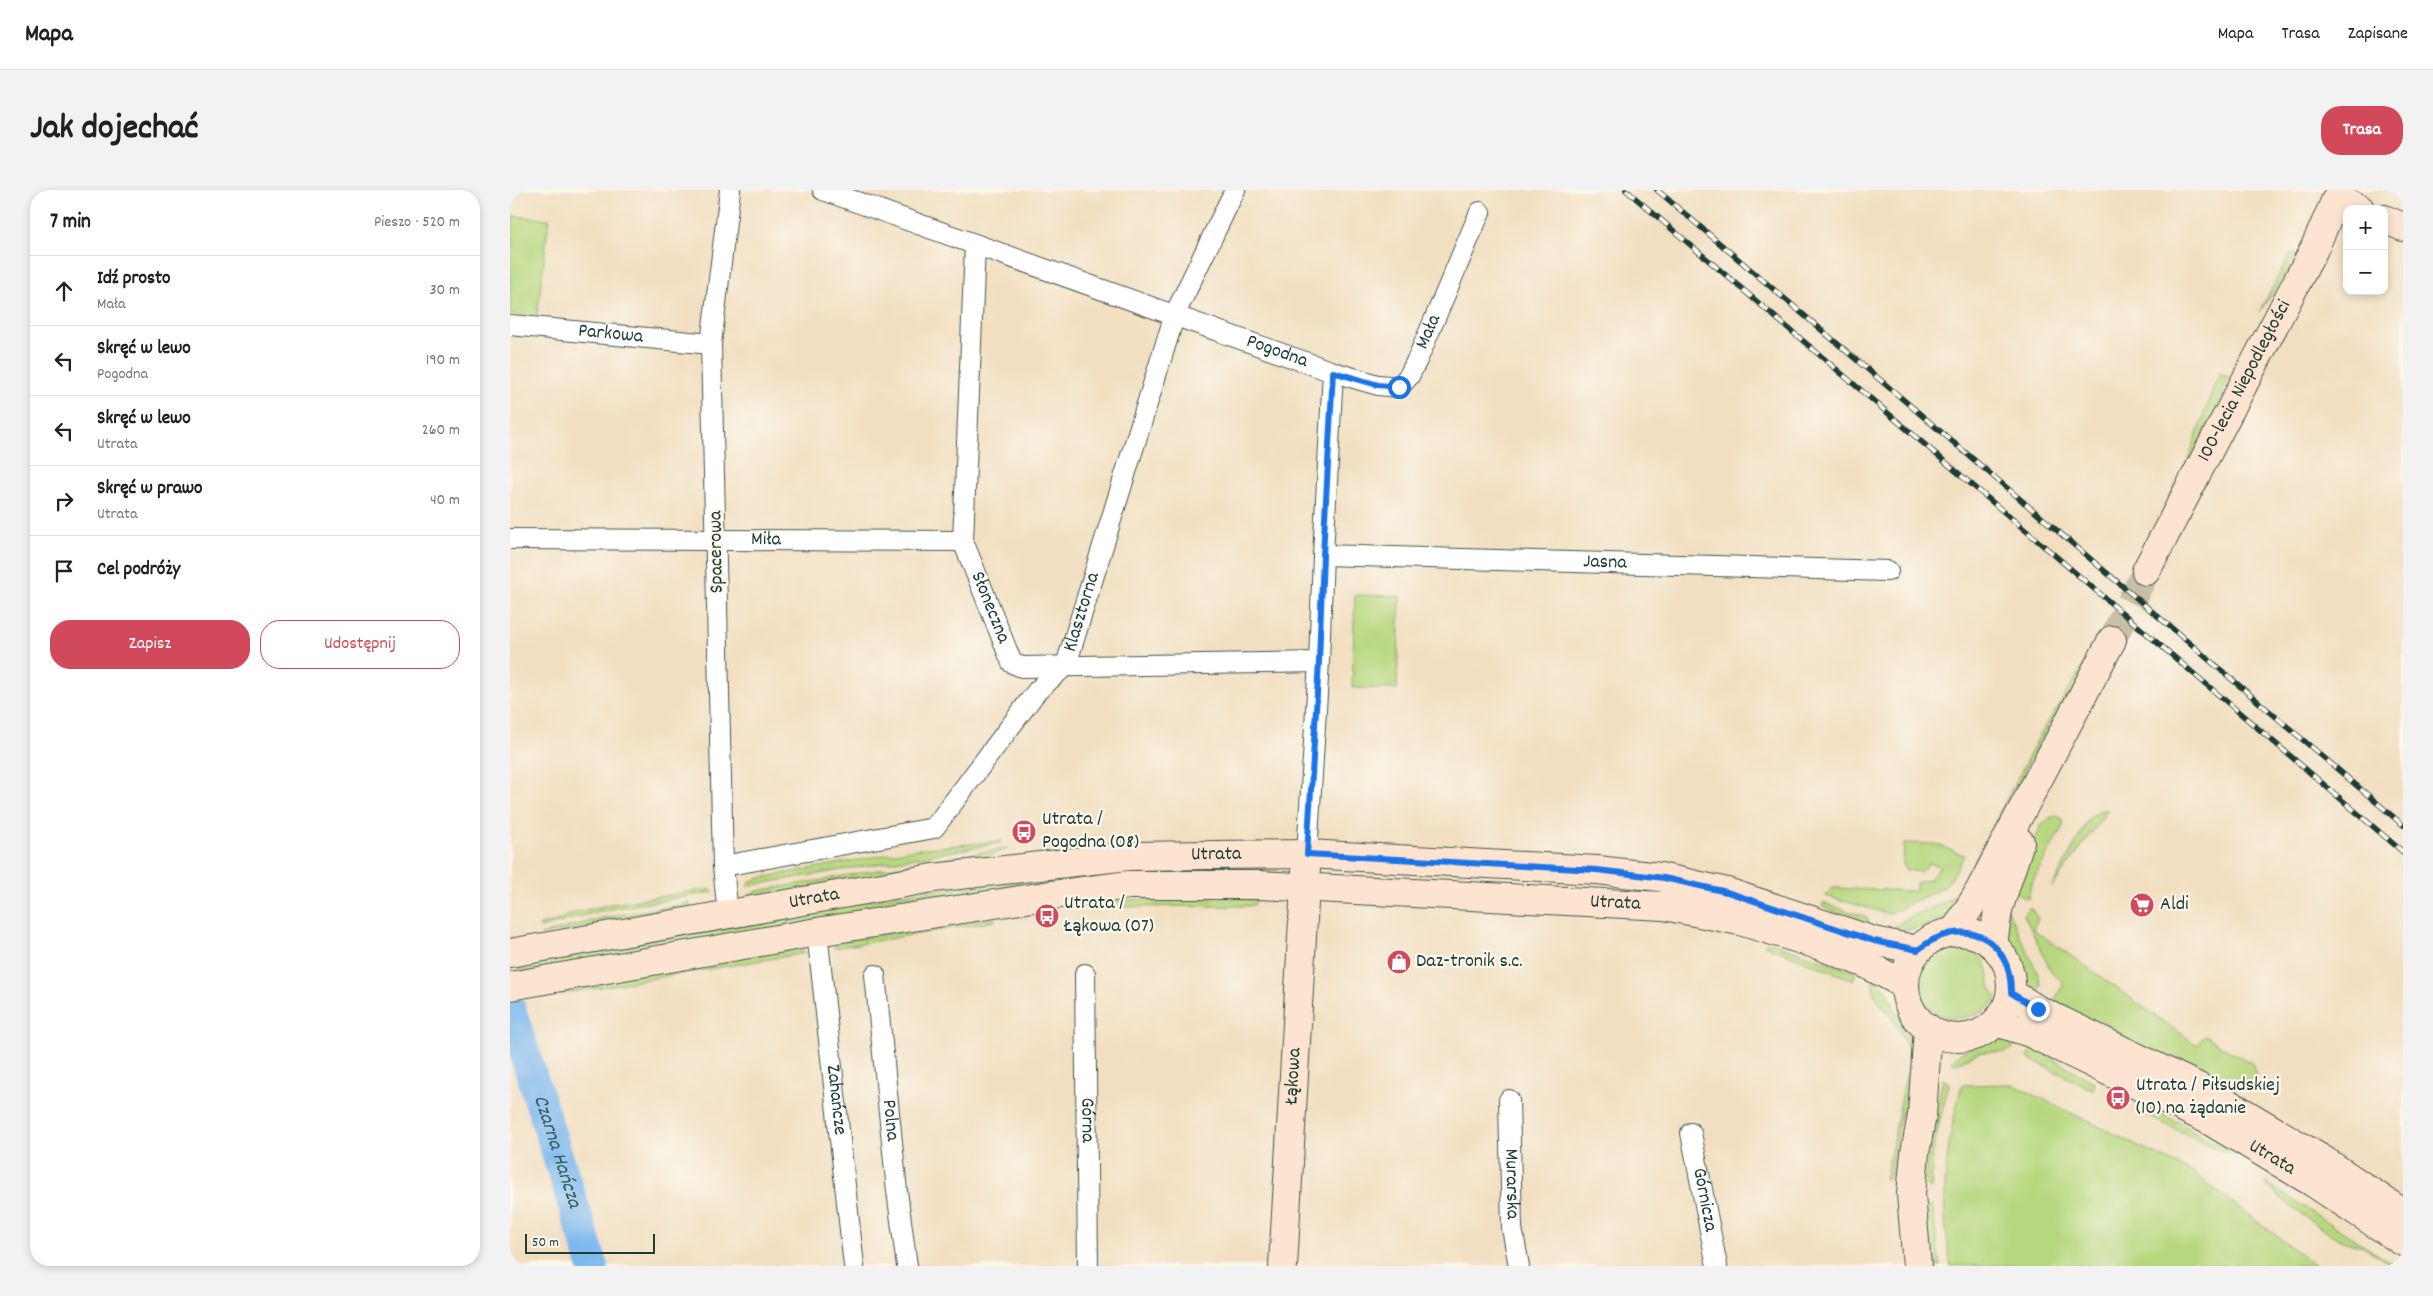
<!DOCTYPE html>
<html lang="pl">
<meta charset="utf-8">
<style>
:root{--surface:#fff;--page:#f2f2f2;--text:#202124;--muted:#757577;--line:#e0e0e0;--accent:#d1495b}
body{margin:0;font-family:Dekko,sans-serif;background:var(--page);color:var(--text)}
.controls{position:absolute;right:15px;top:15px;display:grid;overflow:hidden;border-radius:10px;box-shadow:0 2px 8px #0003}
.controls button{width:45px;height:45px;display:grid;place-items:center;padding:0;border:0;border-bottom:1px solid var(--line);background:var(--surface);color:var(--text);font:25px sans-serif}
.scale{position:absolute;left:15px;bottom:12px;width:130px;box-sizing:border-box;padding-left:5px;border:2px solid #1f3d34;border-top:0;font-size:14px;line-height:18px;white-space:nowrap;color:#1f3d34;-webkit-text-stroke:4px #fbf7ec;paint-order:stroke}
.stop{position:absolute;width:15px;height:15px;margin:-11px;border:4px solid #1a73e8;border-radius:50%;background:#fff}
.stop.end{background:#1a73e8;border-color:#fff;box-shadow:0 1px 5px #0008}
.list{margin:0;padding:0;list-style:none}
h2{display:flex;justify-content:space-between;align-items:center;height:65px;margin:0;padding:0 20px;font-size:21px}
h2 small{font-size:16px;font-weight:400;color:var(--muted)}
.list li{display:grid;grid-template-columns:32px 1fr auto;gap:15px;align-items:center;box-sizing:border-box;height:70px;padding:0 20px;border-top:1px solid var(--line)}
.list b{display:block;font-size:19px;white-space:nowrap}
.list p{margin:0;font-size:16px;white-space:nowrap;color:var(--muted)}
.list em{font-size:16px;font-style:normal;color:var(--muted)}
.actions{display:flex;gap:10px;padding:15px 20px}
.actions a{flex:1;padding:11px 0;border:1px solid var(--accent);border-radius:20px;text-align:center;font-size:18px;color:var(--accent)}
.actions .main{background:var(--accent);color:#fff}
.icon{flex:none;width:28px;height:28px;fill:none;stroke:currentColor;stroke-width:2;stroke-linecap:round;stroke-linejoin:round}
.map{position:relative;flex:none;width:1893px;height:1076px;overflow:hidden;border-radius:20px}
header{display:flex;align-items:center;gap:30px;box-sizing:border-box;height:70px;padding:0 25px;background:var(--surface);border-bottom:1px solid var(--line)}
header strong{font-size:24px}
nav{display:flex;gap:28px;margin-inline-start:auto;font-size:18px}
.intro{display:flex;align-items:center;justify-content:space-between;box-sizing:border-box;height:120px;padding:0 30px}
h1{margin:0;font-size:35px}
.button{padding:12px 22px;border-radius:20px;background:var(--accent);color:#fff;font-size:18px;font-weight:700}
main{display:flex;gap:30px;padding:0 30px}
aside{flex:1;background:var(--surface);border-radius:20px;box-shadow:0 2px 8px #0003}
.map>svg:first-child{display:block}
</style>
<header>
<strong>Mapa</strong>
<nav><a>Mapa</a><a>Trasa</a><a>Zapisane</a></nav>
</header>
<div class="intro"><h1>Jak dojechać</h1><a class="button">Trasa</a></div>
<main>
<aside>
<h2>7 min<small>Pieszo · 520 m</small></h2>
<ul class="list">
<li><svg class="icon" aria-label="ahead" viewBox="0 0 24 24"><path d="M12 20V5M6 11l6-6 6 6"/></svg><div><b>Idź prosto</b><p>Mała</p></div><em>30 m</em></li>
<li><svg class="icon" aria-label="left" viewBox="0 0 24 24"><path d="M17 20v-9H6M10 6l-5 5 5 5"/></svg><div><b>Skręć w lewo</b><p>Pogodna</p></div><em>190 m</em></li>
<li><svg class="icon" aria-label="left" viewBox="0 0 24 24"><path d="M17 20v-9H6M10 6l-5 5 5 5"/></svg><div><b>Skręć w lewo</b><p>Utrata</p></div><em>260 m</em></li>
<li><svg class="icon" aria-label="right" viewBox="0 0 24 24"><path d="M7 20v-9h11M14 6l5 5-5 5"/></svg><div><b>Skręć w prawo</b><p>Utrata</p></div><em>40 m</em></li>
<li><svg class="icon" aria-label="arrive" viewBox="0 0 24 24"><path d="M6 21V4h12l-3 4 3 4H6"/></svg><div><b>Cel podróży</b></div></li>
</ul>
<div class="actions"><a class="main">Zapisz</a><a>Udostępnij</a></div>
</aside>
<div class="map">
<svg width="1893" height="1076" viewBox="0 0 1893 1076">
<rect width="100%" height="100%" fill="#fbf7ec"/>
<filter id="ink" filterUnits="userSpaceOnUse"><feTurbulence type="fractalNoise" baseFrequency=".02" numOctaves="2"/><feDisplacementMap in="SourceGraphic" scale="10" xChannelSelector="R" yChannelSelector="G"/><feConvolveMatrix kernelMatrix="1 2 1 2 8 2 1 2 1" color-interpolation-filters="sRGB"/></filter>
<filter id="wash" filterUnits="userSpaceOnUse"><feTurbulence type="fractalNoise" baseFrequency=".0096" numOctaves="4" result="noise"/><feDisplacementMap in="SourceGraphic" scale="20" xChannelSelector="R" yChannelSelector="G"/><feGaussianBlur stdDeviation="1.12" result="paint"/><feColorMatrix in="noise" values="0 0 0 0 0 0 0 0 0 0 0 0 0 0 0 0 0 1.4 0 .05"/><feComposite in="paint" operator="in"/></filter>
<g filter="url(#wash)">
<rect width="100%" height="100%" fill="#f2dfc1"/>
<!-- green -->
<path fill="#b7d77e" stroke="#6b8a59" d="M3,26l36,3 -12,98 -27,-3v-67h2z
M1781,63h6l-15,27 -23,32z
M1710,183l7,3 -6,26 -51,96h-2l20,-38 27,-77 5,-5 -1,-1z
M845,405l45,1 -3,93 -45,-1z
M1589,444l3,1 -21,43 -44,68 -62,129 -6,-3 68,-132 41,-65z
M1591,620h7l-56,77 37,-69z
M1548,626l5,4v6l-32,58 -3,15 -17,-9 17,-30 13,-35 10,-8z
M491,651v2l-254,43 4,-5 9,-3 157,-29z
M1394,653l31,1 29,11 -11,21 -9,11 -55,27 -63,-18 5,-7 4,-1 81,3v-8l14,-4 10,-12 -11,-4 -9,9 -14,-2 -3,-7z
M498,658l-27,12 -148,26 -2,-8z
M319,689l1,7 -79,11 -2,-2 8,-4z
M522,690l-52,14 -460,79 -1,-5 43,-12 354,-64z
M199,699l5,3 -114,19 -60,17v-3l17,-4 13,-7 41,-10z
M1452,700l6,1 -15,21 -10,6 -28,11 -26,2c15,-15 53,-24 73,-41z
M725,708l21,2 -2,5 -5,1 -159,1 25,-7z
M180,713l1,7 -151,25 61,-17z
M1313,713l43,14 4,8 -1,4 -47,-23z
M1496,717l32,67 3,10 -5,14 -12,-15 -17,-45z
M1520,717l8,12 -5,10 164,116 8,-10 22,15 25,13 4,11c-4,12 -14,14 -27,14l-177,-83 12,-22 -13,-12 -27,-56z
M485,729v2l-161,27 5,-6 129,-22z
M1258,751l88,32 -3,7 -89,-35z
M1449,757c43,10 21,35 38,50 -12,23 -51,28 -69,10 -8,-9 -9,-21 -15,-32 11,-15 27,-29 46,-28z
M286,759l10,4 -115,19 -1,-7z
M178,775l1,7 -128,22 -17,-2z
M1362,787l15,13 8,20 18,28 4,17 -9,-6 -10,-22 -24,-33z
M1490,850l16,2 -3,6 -8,4h-26l-22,11 -5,-1c10,-15 30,-19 48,-22z
M1523,857l62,36 -2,7 -65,-32z
M1403,882l1,10 -14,35 -9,58 -6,6 21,-106z
M1433,889l6,4 -16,66 -2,40 -5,-4 -2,-6 8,-52z
M1502,894l180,88 124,94h-365c-12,-63 -6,-119 11,-181z
M1633,916l33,15 54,30 -2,3 -88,-42z
M1755,992l131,84h-4c-9,-6 -19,-14 -29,-19 -7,-3 -15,-3 -22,-7 -13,-6 -72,-47 -76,-58z
M1422,1015l8,61h-14l-4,-52 5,-7z"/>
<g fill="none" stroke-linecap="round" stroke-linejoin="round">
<!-- river -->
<path stroke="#7db8ee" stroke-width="31" id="s1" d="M0,818l83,258"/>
</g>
</g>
<g filter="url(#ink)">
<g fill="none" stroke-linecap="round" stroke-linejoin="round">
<!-- secondary-tunnel -->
<path stroke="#c8bfa5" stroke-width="28" stroke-dasharray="28 14" stroke-linecap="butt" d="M1602,450l34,-69"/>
<defs>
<g id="street">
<path id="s2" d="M313,0l510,182 -10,183 -4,107 -12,192"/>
<path id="s3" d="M465,55l-12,296 49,122 10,4 297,-5"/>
<path id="s4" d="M0,135l201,19"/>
<path id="s5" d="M823,182l45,13 21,2 10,-11 9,-18 62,-146"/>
<path id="s6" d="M0,349l453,2"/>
<path id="s7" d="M813,365l565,16"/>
<path id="s8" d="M213,676l211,-38 103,-137 29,-26 109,-351 60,-124"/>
<path d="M218,725l-5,-49 -12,-522 19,-154"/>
<path id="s9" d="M307,742l37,334"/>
<path id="s10" d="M575,784l3,292"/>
<path id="s11" d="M365,785l22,216 10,75"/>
<path id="s12" d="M999,910l3,128 7,38"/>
<path id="s13" d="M1181,943l26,133"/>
</g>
<g id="secondary">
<path d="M1827,8l23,11"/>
<path d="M1874,29l19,8"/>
<path id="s14" d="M1636,381l168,-322 26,-59"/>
<path d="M1444,742l22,-35 136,-257"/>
<circle cx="1448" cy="795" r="53"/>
<path d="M1483,755l5,-35 22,-68"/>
<path id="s15" d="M0,763l423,-75 195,-22 179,-2 290,16 63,7 67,15 147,49 44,9"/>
<path id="s16" d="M0,796l307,-54 228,-36 84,-11h130l405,21 76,15 78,24 48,19 39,21"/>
<path d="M1501,803l26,16 174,84 114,68 78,52"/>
<path id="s17" d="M1486,832l34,11 178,87 104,62 91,60"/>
<path id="s18" d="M773,1076l23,-398"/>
<path d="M1407,1076l-6,-72 4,-41 7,-38 6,-87"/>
</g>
</defs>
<!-- street casing -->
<use href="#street" stroke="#3f5549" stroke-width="22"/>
<!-- secondary casing -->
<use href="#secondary" stroke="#3f5549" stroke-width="30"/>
<!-- street -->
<use href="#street" stroke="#fff" stroke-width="20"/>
<!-- secondary -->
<use href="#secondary" stroke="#fde4d1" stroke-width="28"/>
<defs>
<path id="rail" d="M1116,0l777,662
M1147,0l746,635"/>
</defs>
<!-- rail casing -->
<use href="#rail" stroke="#1f3d34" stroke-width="5.5"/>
<!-- rail -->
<use href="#rail" stroke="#fbf7ec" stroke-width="4" stroke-dasharray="11" stroke-linecap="butt"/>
</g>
</g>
<g fill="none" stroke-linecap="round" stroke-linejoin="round" filter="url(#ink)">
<!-- route -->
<path stroke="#1a73e8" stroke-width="6" d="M889,197l-21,-2 -45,-13 -10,183 -4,107 -12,192 290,16 67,8 63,14 147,49 44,9c43,-36 94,-14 93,43l27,16"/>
</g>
<!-- icons -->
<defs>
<symbol id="bus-disc" viewBox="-11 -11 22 22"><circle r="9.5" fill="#d1495b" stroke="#fbf7ec"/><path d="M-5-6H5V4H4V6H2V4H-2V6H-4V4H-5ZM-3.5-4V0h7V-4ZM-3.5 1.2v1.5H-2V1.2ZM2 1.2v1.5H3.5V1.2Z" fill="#fff"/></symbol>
<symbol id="supermarket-disc" viewBox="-11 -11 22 22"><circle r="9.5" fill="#d1495b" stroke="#fbf7ec"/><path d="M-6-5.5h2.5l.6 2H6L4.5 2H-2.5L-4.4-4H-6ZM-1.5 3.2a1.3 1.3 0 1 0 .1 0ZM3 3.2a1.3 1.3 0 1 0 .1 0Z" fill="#fff"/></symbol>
<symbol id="shop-disc" viewBox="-11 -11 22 22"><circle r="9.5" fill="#d1495b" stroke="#fbf7ec"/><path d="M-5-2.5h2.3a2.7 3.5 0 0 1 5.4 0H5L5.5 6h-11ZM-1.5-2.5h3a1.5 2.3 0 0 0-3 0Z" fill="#fff"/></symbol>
</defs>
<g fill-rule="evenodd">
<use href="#bus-disc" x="500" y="628" width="28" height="28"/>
<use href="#supermarket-disc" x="1618" y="701" width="28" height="28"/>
<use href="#bus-disc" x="523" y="712" width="28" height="28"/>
<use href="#shop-disc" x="875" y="758" width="28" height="28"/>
<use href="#bus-disc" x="1594" y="894" width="28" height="28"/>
</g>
<g text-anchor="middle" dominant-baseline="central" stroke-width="4.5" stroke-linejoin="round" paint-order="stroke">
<!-- street labels -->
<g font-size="20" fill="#1f3d34" stroke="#fbf7ec">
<text stroke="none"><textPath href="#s5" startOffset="131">Mała</textPath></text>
<text stroke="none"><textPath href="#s4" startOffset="101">Parkowa</textPath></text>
<text stroke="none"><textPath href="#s2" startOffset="482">Pogodna</textPath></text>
<text stroke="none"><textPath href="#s14" startOffset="214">100-lecia Niepodległości</textPath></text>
<text stroke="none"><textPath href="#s6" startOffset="256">Miła</textPath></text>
<text transform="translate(207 362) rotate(-91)">Spacerowa</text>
<text stroke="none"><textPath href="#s7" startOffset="282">Jasna</textPath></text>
<text stroke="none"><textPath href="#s3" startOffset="368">Słoneczna</textPath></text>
<text stroke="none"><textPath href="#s8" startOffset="480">Klasztorna</textPath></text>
<text stroke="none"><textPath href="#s15" startOffset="714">Utrata</textPath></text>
<text stroke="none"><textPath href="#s15" startOffset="309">Utrata</textPath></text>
<text stroke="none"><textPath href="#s16" startOffset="1114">Utrata</textPath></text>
<text stroke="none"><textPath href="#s18" startOffset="190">Łąkowa</textPath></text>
<text stroke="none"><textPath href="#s9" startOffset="169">Zahańcze</textPath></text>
<text stroke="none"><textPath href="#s11" startOffset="146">Polna</textPath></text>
<text stroke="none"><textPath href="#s10" startOffset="146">Górna</textPath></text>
<text stroke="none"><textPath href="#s17" startOffset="308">Utrata</textPath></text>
<text stroke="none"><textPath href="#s12" startOffset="84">Murarska</textPath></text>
<text stroke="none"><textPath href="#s13" startOffset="68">Górnicza</textPath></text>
</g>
<!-- poi labels -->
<g font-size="20" fill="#1f3d34" stroke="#fbf7ec" text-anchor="start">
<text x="532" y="630">Utrata /<tspan x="532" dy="23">Pogodna (08)</tspan></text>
<text x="554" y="714">Utrata /<tspan x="554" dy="23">Łąkowa (07)</tspan></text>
<text x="1650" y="715">Aldi</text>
<text x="906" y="772">Daz-tronik s.c.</text>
<text x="1626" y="896">Utrata / Piłsudskiej<tspan x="1626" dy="23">(10) na żądanie</tspan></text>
</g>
<!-- water labels -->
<g font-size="21" font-style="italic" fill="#365c62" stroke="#fbf7ec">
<text stroke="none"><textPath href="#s1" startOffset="151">Czarna Hańcza</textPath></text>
</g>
</g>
</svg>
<div class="controls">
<button>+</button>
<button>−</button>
</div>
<div class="scale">50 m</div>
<div class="stop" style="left:889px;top:197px"></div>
<div class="stop end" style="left:1528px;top:819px"></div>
</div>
</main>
